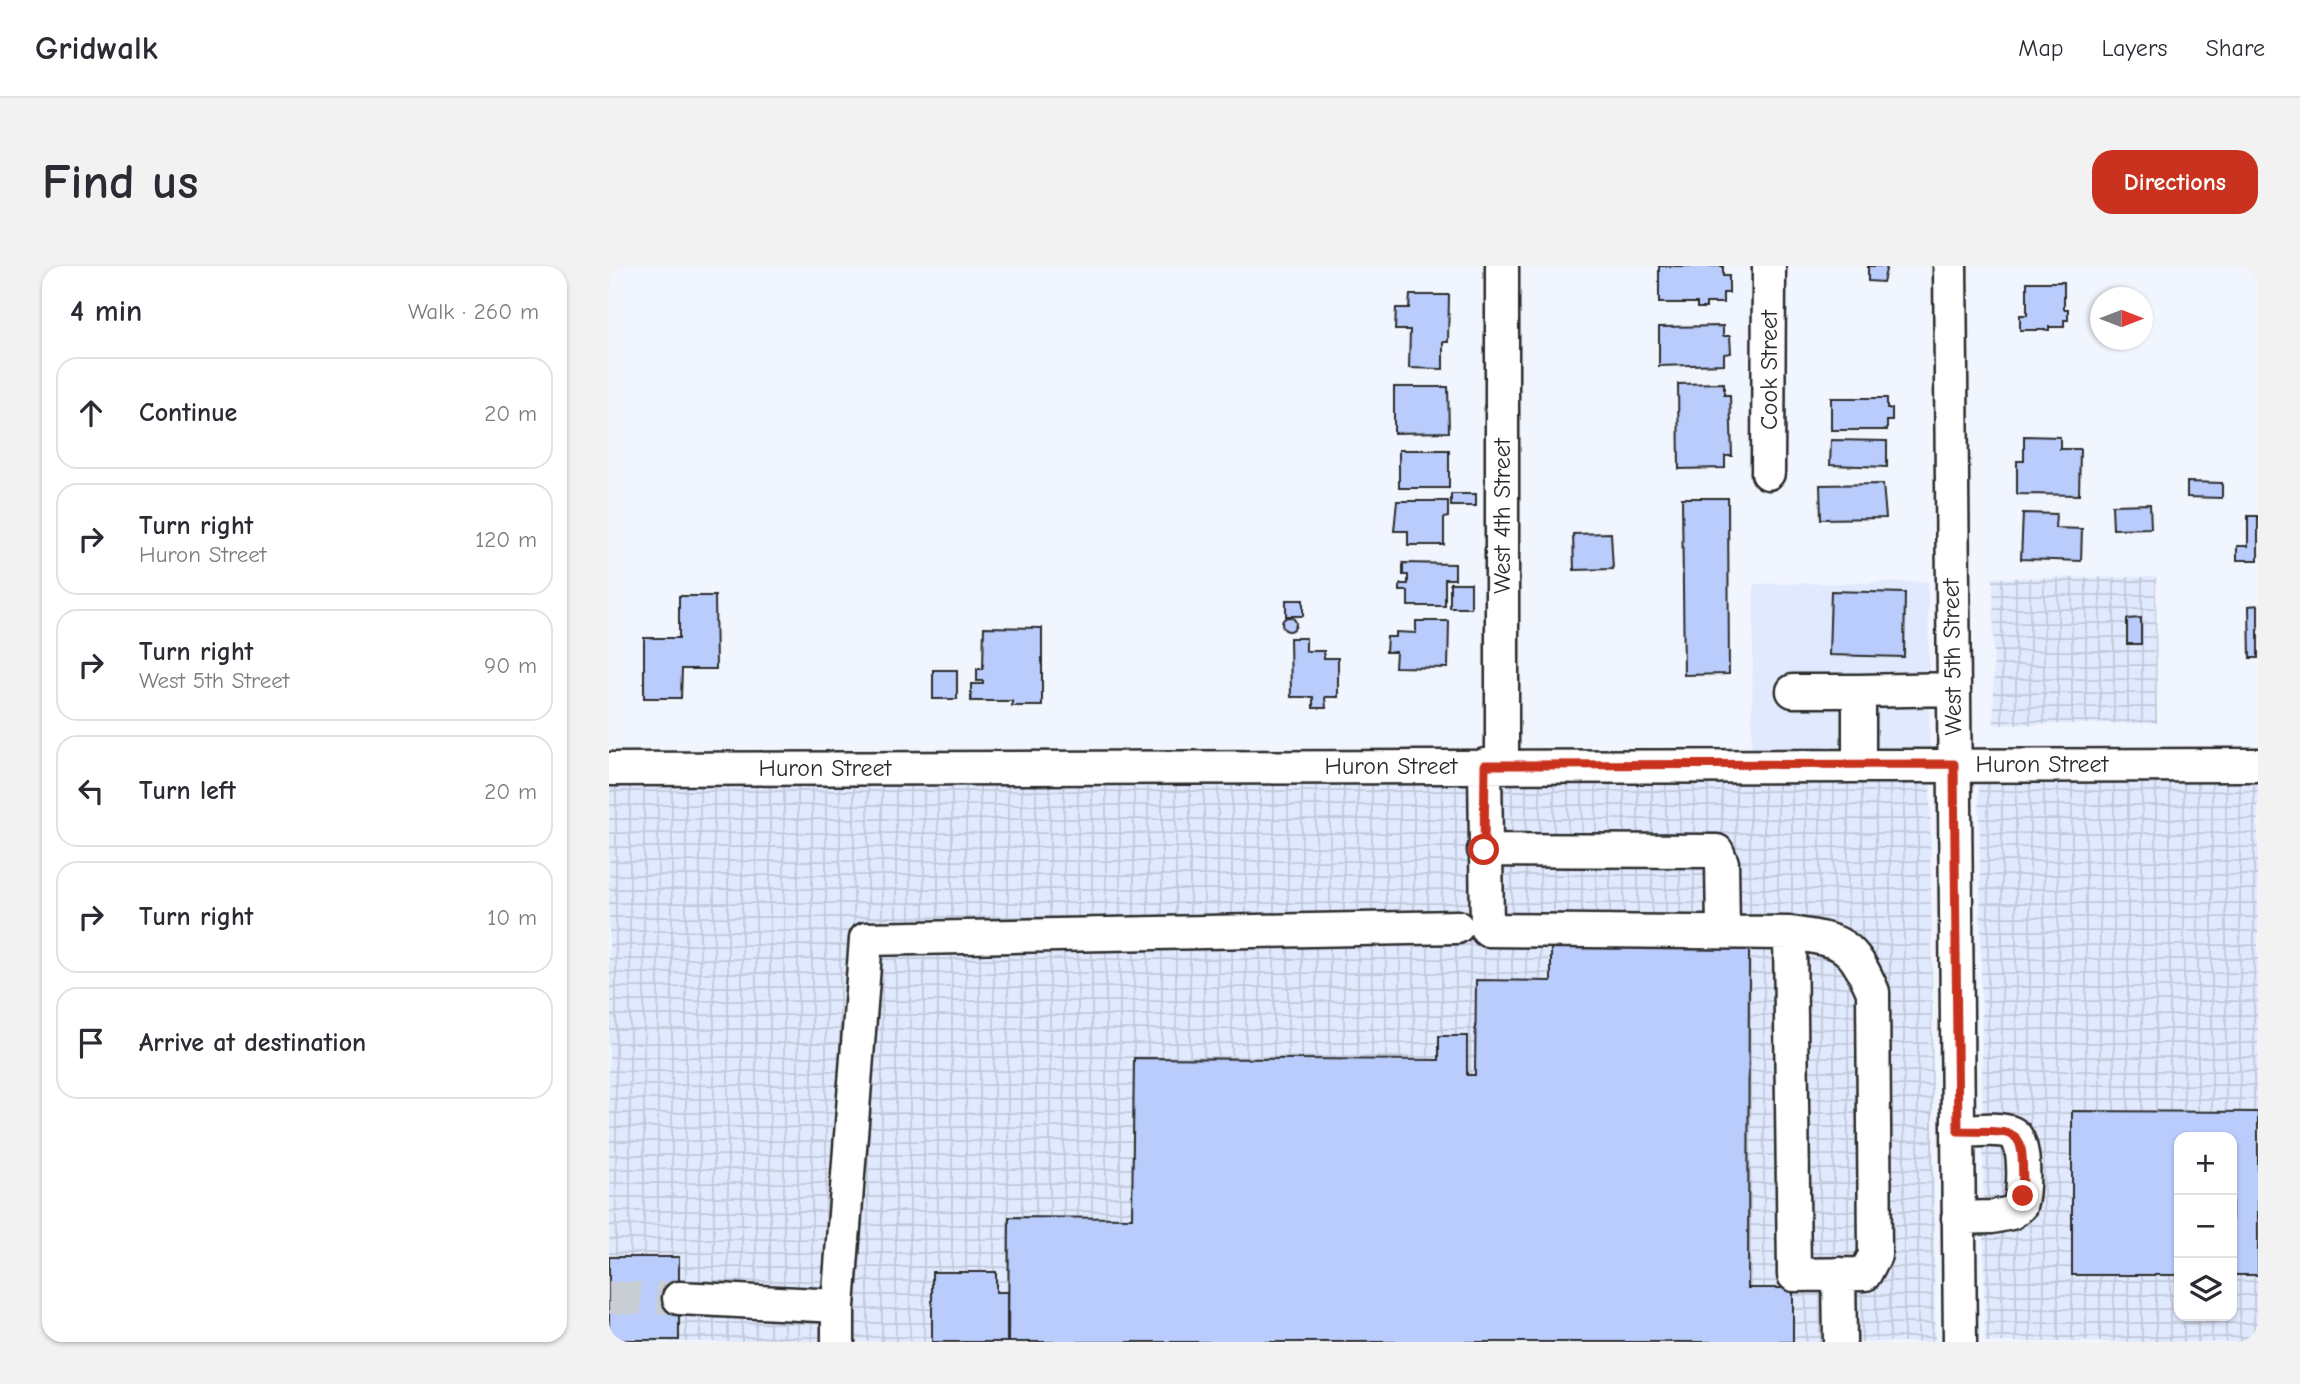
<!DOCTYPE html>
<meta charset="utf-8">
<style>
:root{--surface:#fff;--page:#f2f2f3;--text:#2b2b33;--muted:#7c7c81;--line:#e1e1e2;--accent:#c8321e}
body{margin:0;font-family:"Comic Neue",sans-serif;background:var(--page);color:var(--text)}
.controls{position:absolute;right:21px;bottom:21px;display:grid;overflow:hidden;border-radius:14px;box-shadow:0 2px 5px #0004}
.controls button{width:63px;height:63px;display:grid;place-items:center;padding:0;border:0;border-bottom:2px solid var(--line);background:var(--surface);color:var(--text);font:35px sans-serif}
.compass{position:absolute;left:1481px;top:21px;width:63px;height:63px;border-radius:50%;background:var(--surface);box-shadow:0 2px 5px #0004;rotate:90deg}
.stop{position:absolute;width:21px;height:21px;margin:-16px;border:5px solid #c8321e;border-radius:50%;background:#fff}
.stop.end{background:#c8321e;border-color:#fff;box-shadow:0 2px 7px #0008}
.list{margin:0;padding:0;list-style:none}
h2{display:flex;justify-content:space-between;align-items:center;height:91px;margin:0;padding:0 28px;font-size:30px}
h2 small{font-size:23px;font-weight:400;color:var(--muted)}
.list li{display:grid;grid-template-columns:46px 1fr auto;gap:21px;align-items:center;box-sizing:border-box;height:112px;margin:0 14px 14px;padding:0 14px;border:2px solid var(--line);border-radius:21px}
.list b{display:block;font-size:26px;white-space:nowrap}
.list p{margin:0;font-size:23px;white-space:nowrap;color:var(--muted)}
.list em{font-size:23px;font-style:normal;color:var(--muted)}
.icon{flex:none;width:38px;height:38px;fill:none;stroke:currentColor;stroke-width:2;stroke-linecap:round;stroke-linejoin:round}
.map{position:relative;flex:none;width:1649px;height:1076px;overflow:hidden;border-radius:21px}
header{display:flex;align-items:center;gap:42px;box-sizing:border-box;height:98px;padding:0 35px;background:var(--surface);border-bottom:2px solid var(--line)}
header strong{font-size:33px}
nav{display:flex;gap:38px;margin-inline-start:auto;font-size:24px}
.intro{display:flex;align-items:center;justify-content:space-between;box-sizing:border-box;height:168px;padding:0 42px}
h1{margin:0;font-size:49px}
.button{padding:18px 32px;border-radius:21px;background:var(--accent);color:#fff;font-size:24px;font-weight:700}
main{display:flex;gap:42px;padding:0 42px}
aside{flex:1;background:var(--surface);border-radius:21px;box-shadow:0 2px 5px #0004}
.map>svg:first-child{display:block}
</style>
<header>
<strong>Gridwalk</strong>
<nav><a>Map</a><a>Layers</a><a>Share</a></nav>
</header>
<div class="intro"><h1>Find us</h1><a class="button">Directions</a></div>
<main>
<aside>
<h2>4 min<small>Walk · 260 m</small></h2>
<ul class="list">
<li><svg class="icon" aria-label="ahead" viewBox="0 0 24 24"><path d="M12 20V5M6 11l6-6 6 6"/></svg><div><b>Continue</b></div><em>20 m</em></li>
<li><svg class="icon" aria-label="right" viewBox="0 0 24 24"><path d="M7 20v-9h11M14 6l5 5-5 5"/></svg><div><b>Turn right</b><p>Huron Street</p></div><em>120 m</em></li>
<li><svg class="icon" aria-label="right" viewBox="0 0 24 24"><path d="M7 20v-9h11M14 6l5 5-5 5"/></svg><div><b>Turn right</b><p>West 5th Street</p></div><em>90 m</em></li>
<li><svg class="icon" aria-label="left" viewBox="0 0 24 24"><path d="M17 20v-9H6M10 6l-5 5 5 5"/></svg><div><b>Turn left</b></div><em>20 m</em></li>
<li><svg class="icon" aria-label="right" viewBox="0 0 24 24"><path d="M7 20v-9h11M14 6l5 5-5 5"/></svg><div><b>Turn right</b></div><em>10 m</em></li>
<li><svg class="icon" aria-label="arrive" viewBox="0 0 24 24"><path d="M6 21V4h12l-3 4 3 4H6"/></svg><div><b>Arrive at destination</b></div></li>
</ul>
</aside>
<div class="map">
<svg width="1649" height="1076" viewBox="0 0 1649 1076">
<defs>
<pattern id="industrial-grid" width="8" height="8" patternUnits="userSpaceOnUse" patternTransform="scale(1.75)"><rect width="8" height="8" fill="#e0e9fd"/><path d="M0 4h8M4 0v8" fill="none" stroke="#c0c8d9"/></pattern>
</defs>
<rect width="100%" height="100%" fill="#f1f5fe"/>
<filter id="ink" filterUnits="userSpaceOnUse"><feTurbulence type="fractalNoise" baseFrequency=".0143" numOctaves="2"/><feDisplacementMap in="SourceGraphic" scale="14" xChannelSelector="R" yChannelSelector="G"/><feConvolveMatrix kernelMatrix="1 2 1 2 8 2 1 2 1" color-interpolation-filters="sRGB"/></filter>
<g filter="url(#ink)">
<!-- built -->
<path fill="#e0e9fd" d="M1319,316l2,195 -179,1 3,-194z"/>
<!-- industrial -->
<path fill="url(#industrial-grid)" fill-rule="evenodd" d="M1547,311l1,146 -163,2 -1,-147z
M1321,511l5,565h-1326v-560z
M1649,512v564h-273l-6,-563zM1570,871h53v179h-53z"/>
<!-- building -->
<path fill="#b9ccfb" stroke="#2b2b2b" stroke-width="2" d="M1050,0h64v10h6v17h-6v10h-17v5h-9v-5h-38z
M1259,0h19l-4,16 -15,-1z
M1418,16h37v27h4v11h-4v7h-15v3h-29v-15h7z
M801,29h39l-1,47h-5v27l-34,-1 1,-38h-15l1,-22h13z
M1114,60v10h7l1,17 -7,1v10l-65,2v-39z
M1115,117v12h6l2,61h-7v12l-46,1 -1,-85z
M785,121h54l1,45 -55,1z
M1222,132h56v11h5v12h-5v9h-56z
M1415,170l36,1v12h20l-1,46 -62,-1v-33h7z
M1222,174l56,1v26l-57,-2z
M790,184h50v38h-50z
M1578,216l35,1v15l-35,-1z
M1274,218l3,34 -65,1 -1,-34z
M842,228h25v12h-25z
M1073,232h46l1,176 -45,1z
M788,235h51v16l-4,1v27h-36v-14h-14z
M1541,238l1,24 -38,1 -1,-24z
M1414,247l33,1 -1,14 27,1 -1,32 -60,-2z
M1639,250h10v44h-21v-14h11z
M1002,267l2,36 -39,1 -1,-36z
M794,297l52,1v15h-10v27h-37v-15h-8v-7h8v-9h-5z
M841,317h21v25h-21z
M1222,325l74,2 -1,64 -75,-2z
M70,330h36l1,73h-34l-1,29h-37v-60h35z
M677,334h17v16h-17z
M1649,339v53h-8l-1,-52z
M673 358a7 7 0 1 1 14 0a7 7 0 1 1-14 0Z
M1532,352v26h-14v-25z
M807,355h33l-1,47 -53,-1 1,-15h-10l1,-15h9v-5l20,1z
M375,361l58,1v78h-30v-5h-41v-17h12v-3h-6v-12h6z
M681,372h16v13h18v7h14v39h-13l1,11h-13v-11h-22z
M324,404h24v29h-24z
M942,680l198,2 -1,340h45v54h-785l1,-125 123,1 2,-160 305,2v-24h28v39h8l1,-95 75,1z
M1463,845l186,1v163h-26v-138h-53v138h-107z
M0,991h70v83h-70z
M323,1006h64v20h11v50h-75z"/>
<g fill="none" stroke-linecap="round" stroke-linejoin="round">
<!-- minor-tunnel -->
<path stroke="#c9cdd4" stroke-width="32" stroke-dasharray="32 16" stroke-linecap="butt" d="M0,1032h70"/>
<defs>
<path id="minor" d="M893,0v499
M1341,0l10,1076
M1159,207l1,-207
M1184,425h66
M1250,498v-73l93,-2
M876,499l2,165 303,3c52,8 61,8 83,59l2,263 -10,19 -71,1 -4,-342
M0,503l1649,-4
M875,584l233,1 5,12 1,69
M1349,865c14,0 41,-4 54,2 15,7 12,59 8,73l-9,7 -19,4 -34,1
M1230,1008l1,68
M70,1032l159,8v36
M229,1040l28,-367 591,-12"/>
</defs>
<!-- minor casing -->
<use href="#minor" stroke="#2b2b2b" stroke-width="37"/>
<!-- minor -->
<use href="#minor" stroke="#fff" stroke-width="32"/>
</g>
</g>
<g fill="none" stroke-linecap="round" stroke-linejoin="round" filter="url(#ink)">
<!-- route -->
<path stroke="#c8321e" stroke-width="9" d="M875,584l1,-85 469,-1 4,367c69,1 64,-5 65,65"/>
</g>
<g text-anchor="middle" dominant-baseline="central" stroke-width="5" stroke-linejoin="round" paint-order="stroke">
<!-- street labels -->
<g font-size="24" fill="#2b2b2b" stroke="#fff">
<text transform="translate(1160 104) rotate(-90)">Cook Street</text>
<text transform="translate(893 250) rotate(-90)">West 4th Street</text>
<text transform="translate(1343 391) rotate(-91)">West 5th Street</text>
<text x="1433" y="498">Huron Street</text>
<text x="782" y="500">Huron Street</text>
<text x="216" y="502">Huron Street</text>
</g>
</g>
</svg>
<div class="controls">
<button>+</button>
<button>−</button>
<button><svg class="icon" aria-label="layers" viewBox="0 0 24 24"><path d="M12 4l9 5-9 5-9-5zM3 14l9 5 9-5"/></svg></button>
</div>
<svg class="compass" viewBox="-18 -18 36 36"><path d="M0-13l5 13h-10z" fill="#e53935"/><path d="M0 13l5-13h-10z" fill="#7c7c81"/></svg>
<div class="stop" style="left:875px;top:584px"></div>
<div class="stop end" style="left:1414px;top:930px"></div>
</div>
</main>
